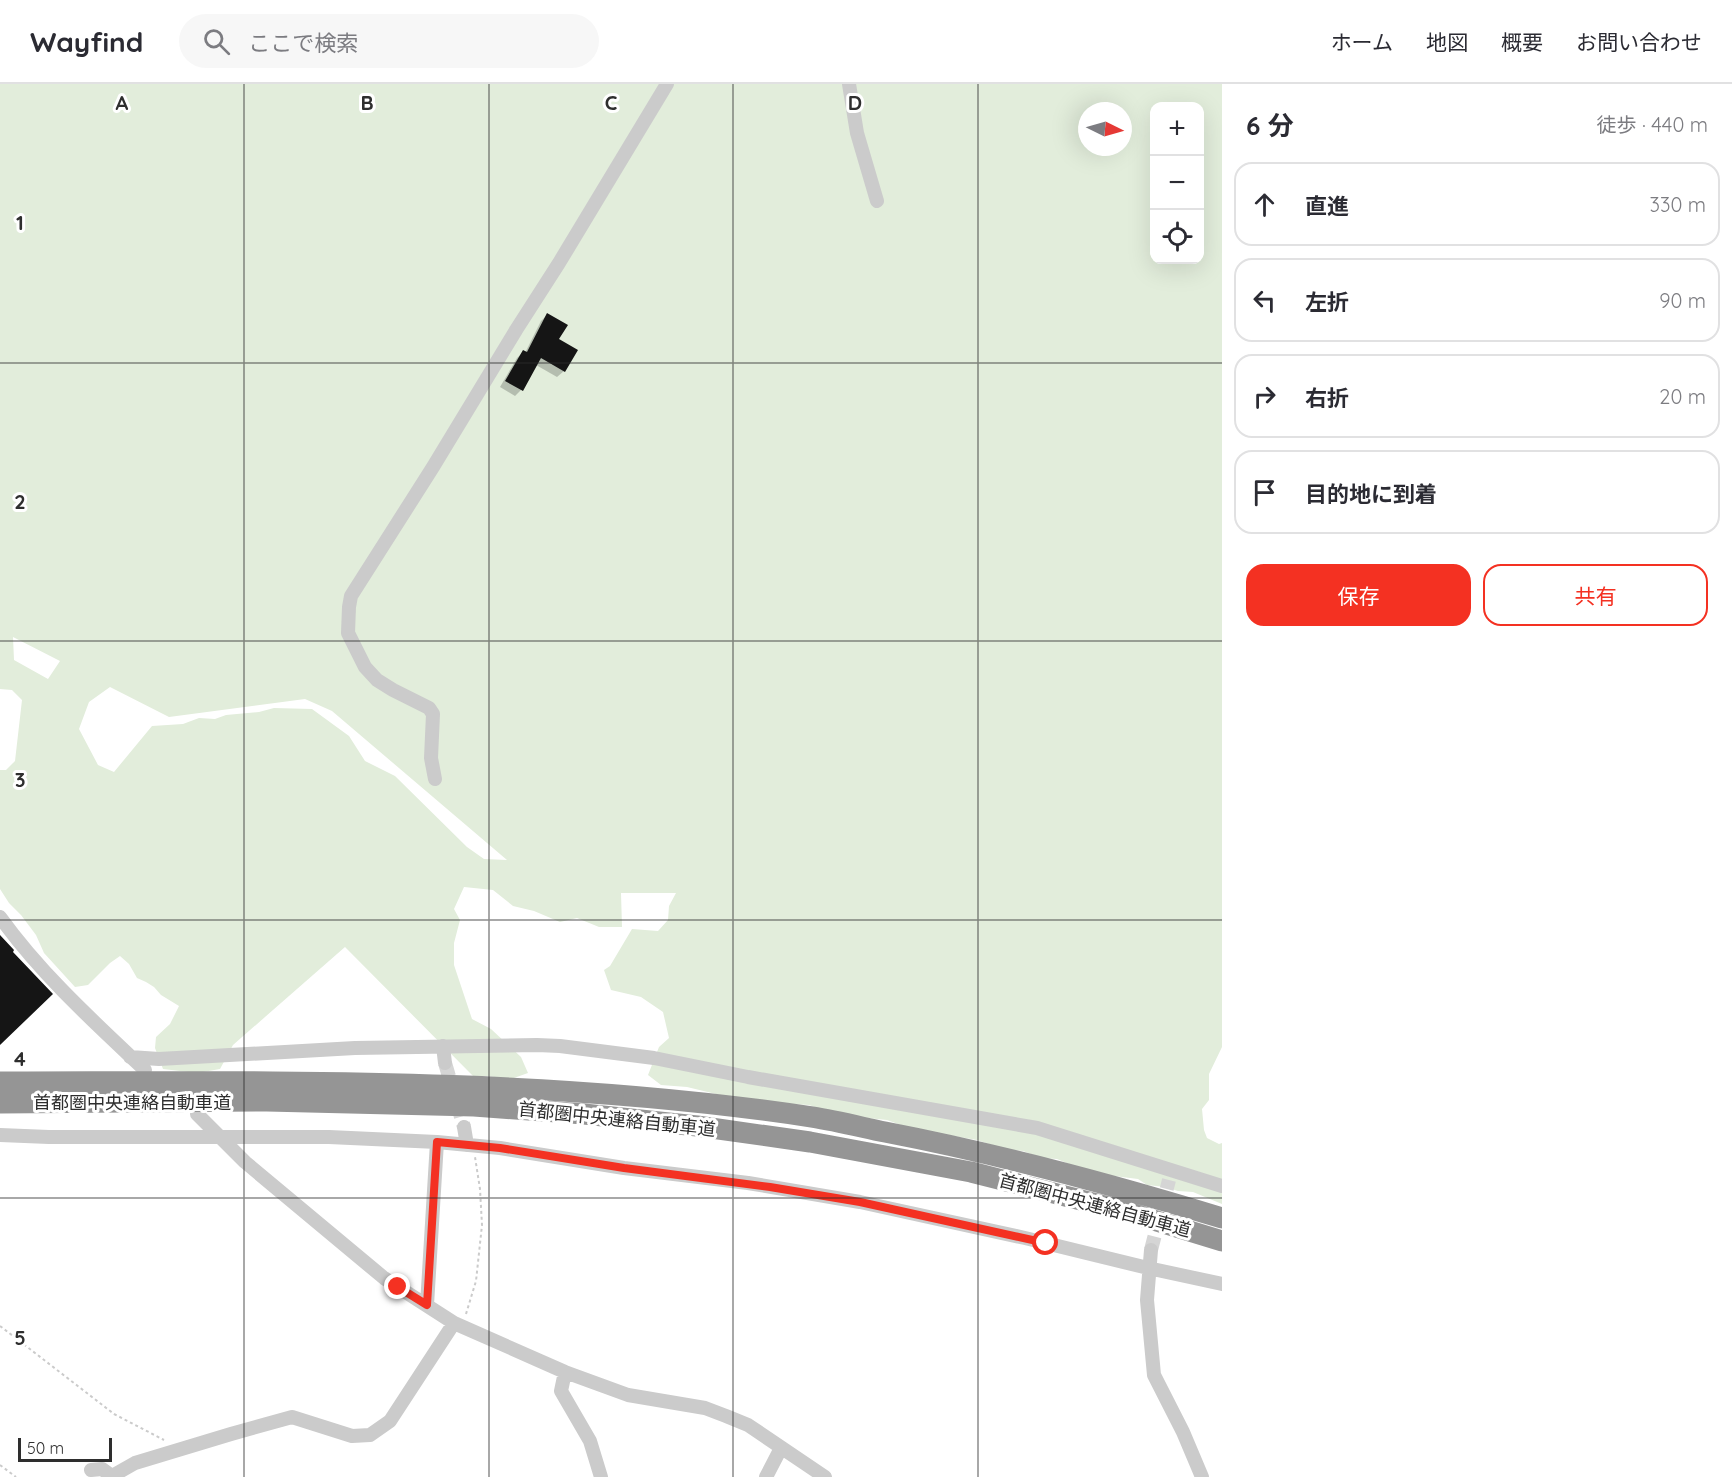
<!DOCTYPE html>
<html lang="ja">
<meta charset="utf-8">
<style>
:root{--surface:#fff;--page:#f7f7f7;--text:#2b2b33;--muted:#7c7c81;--line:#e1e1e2;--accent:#f43122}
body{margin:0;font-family:Quicksand,"Noto Sans JP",sans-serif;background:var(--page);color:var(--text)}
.controls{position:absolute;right:18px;top:18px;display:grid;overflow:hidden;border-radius:12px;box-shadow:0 6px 24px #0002}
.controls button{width:54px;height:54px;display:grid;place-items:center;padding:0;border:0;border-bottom:2px solid var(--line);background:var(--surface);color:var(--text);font:30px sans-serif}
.compass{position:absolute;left:1078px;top:18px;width:54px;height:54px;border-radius:50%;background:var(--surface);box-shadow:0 6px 24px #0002;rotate:95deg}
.scale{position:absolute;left:18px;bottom:15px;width:94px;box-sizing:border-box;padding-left:6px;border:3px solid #2e2e2e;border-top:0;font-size:16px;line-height:21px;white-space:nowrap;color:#2e2e2e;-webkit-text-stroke:4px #fff;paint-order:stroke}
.stop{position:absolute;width:18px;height:18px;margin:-14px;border:4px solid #f43122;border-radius:50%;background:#fff}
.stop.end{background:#f43122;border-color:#fff;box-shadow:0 2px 6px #0008}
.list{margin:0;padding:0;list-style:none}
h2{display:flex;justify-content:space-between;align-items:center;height:78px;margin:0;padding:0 24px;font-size:26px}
h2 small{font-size:20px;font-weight:400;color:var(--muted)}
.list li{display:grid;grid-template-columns:39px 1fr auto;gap:18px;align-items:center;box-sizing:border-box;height:84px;margin:0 12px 12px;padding:0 12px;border:2px solid var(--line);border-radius:18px}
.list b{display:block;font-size:22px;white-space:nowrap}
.list em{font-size:20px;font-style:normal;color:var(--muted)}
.actions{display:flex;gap:12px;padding:18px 24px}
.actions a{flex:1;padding:14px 0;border:2px solid var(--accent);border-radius:18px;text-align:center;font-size:21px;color:var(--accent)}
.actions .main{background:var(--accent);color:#fff}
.icon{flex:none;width:33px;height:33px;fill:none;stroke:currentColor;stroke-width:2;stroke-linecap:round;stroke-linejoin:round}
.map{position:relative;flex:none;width:1222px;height:1393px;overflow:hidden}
header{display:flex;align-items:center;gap:36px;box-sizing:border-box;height:84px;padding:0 30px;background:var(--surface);border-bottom:2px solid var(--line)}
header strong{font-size:28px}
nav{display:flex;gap:33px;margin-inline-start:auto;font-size:21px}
.search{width:420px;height:54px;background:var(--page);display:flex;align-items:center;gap:15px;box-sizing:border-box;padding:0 21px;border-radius:33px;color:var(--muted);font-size:22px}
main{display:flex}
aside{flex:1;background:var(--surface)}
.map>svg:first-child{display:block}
</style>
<header>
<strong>Wayfind</strong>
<div class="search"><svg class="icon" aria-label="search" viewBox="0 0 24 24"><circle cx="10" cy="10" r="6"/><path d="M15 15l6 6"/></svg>ここで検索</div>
<nav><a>ホーム</a><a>地図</a><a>概要</a><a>お問い合わせ</a></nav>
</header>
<main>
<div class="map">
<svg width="1222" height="1393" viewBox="0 0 1222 1393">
<rect width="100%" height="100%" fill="#fff"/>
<!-- green -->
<path fill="#e2eddb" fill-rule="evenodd" d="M0,0h1222v963l-13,27v26l-7,9 2,21 3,8 12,6 3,-1v61l-29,-12 -15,-1 -13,-4 -18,-2 -9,-6 -32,-4 -32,-9 -17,-7 -15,-1 -19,-7 -19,-2 -27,-9 -65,-11 -25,-9 -49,-5 -29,-10 -64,-4 -58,-14 -26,-2 -13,-10 11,-28 10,-9 -6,-26 -22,-15 -30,-7 -7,-20 6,-4 22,-37 26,2 10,-11 1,-14 7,-13h-55l1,34h-23l-22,-9 -17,4 -26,-11 -21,-5 -20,-16 -29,-3 -10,22 6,11 -6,23v22l18,54 19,10 30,28 7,16 -17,6 -24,-3 -13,1 -129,-130 -112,98 -13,24 -23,4 -34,-4 -8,-21 1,-11 14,-13 9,-18 -18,-11 -7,-8 -8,-5 -9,-4 -8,-14 -9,-8 -10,7 -22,22 -13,2 -31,-34 -8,-18 -15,-20 -12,-12 -9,-14v-119h6l9,-9 7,-61 -10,-10 -12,-1zM1154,22h46v154h-46zM1087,27h36v36h-36zM13,553l47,24 -12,18 -34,-19zM110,603l59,30 136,-18 27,12 175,149 -23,-1 -17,-12 -72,-71 -30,-15 -16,-25 -37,-27 -38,-1 -15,4 -33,3 -11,4 -16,-1 -16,6 -31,2 -38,46 -16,-7 -19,-36 10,-27z"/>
<!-- shadow -->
<path fill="#0003" d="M547,231l10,25 19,10 -12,21 -7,6 -21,-12 -15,25 -6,6 -15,-9 17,-29 6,-6 2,1 16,-32z"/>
<!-- building -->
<path fill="#151515" d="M547,229l21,12 -9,14 19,11 -13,22 -24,-14 -18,33 -18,-10 18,-31 4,2z
M0,851l14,15 -1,2 40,42 -53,51z"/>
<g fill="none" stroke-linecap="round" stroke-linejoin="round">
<!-- minor-tunnel -->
<path stroke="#d5d5d5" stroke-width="14" stroke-dasharray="14 7" stroke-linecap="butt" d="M445,979l19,64
M1151,1166l18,-70"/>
<!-- path -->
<path stroke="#cbcbcb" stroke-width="2" stroke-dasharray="3 3" stroke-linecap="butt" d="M466,1230l10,-33 6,-56 -2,-36 -5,-32
M0,1242l114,88 50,26
M0,1381l16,12"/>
<!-- minor -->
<path stroke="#cbcbcb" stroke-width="14" d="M849,0l8,49 20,68
M435,695l-4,-21 2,-44 -4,-6 -36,-18 -16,-10 -12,-13 -17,-34 1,-26 2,-11 82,-129 83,-137 43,-67 108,-179
M0,833c41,57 94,105 145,153
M443,962l2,17
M130,973l29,2 196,-11 182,-3 23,1 94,12 94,19 289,51 185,58
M197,1030l48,48 139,116 70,45 111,49 63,23 77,13 21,8 22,9 77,52
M464,1043l3,18
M0,1051l49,2h280l108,5 63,6 124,20 124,15 112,19 165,36 123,30 74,16
M1151,1166l-4,50 7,75 29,57 19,45
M427,1221l10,-163
M565,1288l-4,19 29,50 11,36
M91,1386l11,-1 11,8
M112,1392l23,-13 96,-29 61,-17 60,19 18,-1 20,-14 64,-98
M766,1393l15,-29"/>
<!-- highway -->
<path stroke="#959595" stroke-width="21" d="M0,998c271,0 544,-6 812,35 25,4 49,10 73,15 114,22 226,52 337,86
M0,1019l267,-2 207,5 110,8 113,12 113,16 161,30 153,39 98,30"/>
</g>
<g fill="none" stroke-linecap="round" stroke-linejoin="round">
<!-- route -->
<path stroke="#f43122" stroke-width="8" d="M398,1203l29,18 10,-163 63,6 124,20 146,19 90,15 186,41"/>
</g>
<!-- grid -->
<path fill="none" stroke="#2e2e2e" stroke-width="1.5" stroke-opacity="0.55" d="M244,0v1393M489,0v1393M733,0v1393M978,0v1393M0,279h1222M0,557h1222M0,836h1222M0,1114h1222"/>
<g text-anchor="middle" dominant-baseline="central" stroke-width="6" stroke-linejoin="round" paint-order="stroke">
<!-- street labels -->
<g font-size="18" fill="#2e2e2e" stroke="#fff">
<text x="132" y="1018">首都圏中央連絡自動車道</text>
<text transform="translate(617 1035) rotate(6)">首都圏中央連絡自動車道</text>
<text transform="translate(1095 1121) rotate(15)">首都圏中央連絡自動車道</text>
</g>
</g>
<g font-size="20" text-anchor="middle" font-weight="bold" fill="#2e2e2e" stroke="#fff" stroke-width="6" stroke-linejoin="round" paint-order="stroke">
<text x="122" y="26">A</text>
<text x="367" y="26">B</text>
<text x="611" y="26">C</text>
<text x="855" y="26">D</text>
<text x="20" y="146">1</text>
<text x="20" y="425">2</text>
<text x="20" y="703">3</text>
<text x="20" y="982">4</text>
<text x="20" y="1261">5</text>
</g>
</svg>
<div class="controls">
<button>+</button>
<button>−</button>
<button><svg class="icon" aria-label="locate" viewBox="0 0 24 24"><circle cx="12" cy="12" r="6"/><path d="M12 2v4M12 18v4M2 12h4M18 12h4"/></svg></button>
</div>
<svg class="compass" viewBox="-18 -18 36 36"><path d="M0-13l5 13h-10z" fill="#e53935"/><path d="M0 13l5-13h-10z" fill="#7c7c81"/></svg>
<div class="scale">50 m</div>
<div class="stop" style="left:1046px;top:1159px"></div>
<div class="stop end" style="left:398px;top:1203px"></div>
</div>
<aside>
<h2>6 分<small>徒歩 · 440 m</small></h2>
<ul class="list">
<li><svg class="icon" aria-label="ahead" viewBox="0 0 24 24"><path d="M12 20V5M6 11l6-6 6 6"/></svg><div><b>直進</b></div><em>330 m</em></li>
<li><svg class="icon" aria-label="left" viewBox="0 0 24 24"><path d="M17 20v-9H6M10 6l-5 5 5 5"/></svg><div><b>左折</b></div><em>90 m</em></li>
<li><svg class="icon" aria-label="right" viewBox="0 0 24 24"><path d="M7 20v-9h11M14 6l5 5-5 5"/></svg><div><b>右折</b></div><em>20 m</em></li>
<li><svg class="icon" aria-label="arrive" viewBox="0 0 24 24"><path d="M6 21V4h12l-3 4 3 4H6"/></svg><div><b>目的地に到着</b></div></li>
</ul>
<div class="actions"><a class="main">保存</a><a>共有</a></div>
</aside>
</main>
